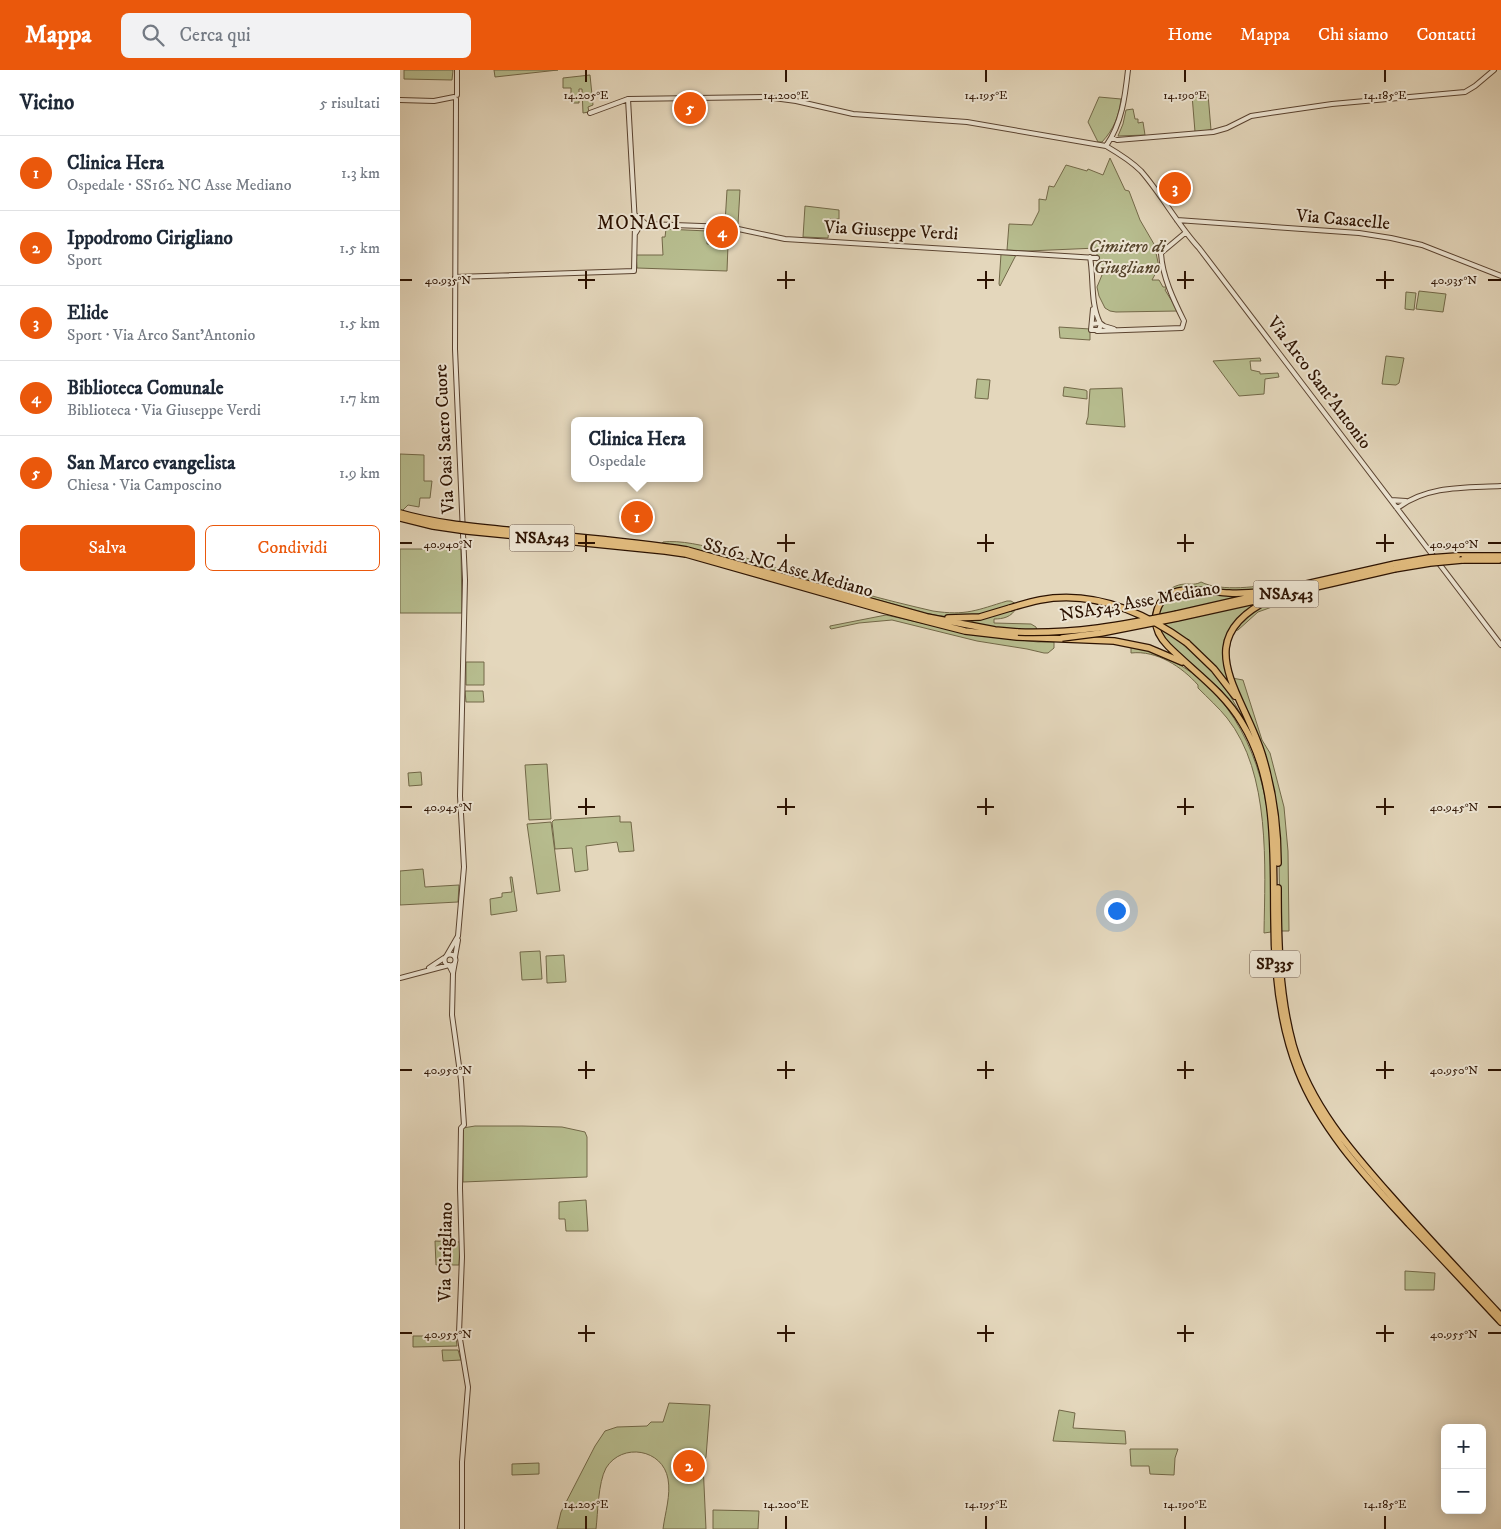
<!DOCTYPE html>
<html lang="it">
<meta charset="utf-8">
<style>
:root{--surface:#fff;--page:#f2f2f3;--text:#1f2937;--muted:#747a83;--line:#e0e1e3;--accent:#ea580c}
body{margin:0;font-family:"IM FELL DW Pica",serif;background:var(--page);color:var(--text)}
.controls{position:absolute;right:15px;bottom:15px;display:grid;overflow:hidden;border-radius:8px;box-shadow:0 2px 12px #0003}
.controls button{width:45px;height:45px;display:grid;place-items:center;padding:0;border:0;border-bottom:1px solid var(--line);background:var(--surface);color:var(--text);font:25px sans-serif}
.you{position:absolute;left:716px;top:840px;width:18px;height:18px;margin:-12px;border:4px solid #fff;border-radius:50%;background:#1a73e8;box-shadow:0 0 0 8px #1a73e833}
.badge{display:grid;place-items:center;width:32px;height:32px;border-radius:50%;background:var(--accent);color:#fff;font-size:16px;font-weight:700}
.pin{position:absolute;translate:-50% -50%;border:2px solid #fff;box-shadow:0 1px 5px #0006}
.popup{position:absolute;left:171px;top:347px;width:132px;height:65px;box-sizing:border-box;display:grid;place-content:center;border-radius:8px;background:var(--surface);filter:drop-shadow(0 1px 4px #0005);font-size:16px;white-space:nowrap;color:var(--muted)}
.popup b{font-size:19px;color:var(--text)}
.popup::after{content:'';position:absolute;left:50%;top:100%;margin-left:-10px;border:10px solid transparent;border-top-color:var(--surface)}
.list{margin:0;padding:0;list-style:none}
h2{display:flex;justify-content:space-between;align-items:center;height:65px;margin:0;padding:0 20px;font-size:21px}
h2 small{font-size:16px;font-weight:400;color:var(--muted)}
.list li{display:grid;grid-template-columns:32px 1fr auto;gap:15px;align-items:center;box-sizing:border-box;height:75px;padding:0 20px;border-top:1px solid var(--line)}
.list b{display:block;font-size:19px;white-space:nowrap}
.list p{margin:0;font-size:16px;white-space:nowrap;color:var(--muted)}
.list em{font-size:16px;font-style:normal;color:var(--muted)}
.actions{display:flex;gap:10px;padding:15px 20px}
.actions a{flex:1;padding:11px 0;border:1px solid var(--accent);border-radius:8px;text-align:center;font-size:18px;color:var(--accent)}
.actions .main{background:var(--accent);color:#fff}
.icon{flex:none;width:28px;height:28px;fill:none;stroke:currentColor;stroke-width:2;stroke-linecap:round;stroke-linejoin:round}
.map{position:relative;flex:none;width:1101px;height:1459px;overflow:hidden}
header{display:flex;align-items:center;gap:30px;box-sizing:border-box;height:70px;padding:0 25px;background:var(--accent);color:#fff}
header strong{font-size:24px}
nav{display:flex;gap:28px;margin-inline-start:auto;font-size:18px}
.search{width:350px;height:45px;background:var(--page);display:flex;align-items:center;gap:12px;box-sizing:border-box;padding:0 18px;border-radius:8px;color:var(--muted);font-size:19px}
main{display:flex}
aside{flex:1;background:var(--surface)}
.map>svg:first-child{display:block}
</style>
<header>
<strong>Mappa</strong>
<div class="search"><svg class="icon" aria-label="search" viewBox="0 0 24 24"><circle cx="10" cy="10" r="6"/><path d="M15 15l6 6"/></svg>Cerca qui</div>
<nav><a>Home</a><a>Mappa</a><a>Chi siamo</a><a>Contatti</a></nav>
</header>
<main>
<aside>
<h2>Vicino<small>5 risultati</small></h2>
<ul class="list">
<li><span class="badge">1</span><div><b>Clinica Hera</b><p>Ospedale · SS162 NC Asse Mediano</p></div><em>1.3 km</em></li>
<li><span class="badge">2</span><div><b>Ippodromo Cirigliano</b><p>Sport</p></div><em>1.5 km</em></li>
<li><span class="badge">3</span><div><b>Elide</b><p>Sport · Via Arco Sant'Antonio</p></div><em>1.5 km</em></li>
<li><span class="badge">4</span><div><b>Biblioteca Comunale</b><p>Biblioteca · Via Giuseppe Verdi</p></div><em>1.7 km</em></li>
<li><span class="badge">5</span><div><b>San Marco evangelista</b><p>Chiesa · Via Camposcino</p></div><em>1.9 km</em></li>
</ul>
<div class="actions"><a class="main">Salva</a><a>Condividi</a></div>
</aside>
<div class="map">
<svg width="1101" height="1459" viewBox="0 0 1101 1459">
<rect width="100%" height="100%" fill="#e4d7bc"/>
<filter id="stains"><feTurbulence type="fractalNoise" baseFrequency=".004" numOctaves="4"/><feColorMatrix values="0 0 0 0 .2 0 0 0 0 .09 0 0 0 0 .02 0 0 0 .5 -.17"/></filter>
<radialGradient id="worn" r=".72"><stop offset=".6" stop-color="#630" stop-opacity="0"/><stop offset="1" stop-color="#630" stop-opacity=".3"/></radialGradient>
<!-- green -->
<path fill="#b7bd8f" stroke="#726848" d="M4,0h49l-1,10 -48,-1z
M94,0h64l-63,7z
M190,5l3,30 -5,2 1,5 -6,1 -1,-24h-3v14h-8v-15h-8v-10z
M808,24l3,36 -16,2 -3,-37z
M699,27l22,2c-2,17 -7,30 -19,43h-4l-10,-20z
M733,39l2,10h3v4l5,-1 2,13 -27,1 5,-12 3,-14z
M710,88l15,32 4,1 11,29 18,31 -2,2 3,14 -7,13h7l4,7h4l-2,3 13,21 -62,1 -6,-1 -5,-3 -6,-12 -2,-9 5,-12 -5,-5v-22l-69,3 -21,-1 2,-26 23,1 7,-14v-12l7,1 3,-14 5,1 12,-22 21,6 1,-2 15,6z
M327,120h13l-2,34 -13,-1z
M405,136l34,4v9h-9l-2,19 -25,-1z
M266,159l41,2v13l21,1 -1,26 -90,-3 -1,-13h27l-1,-18h3z
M601,184l15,1 -16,31 -1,-2z
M1019,221l27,3 -3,18 -27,-3z
M1006,222l10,1 -2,17 -9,-1z
M659,257l31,2v11l-30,-2z
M986,286l18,2 -5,25 -3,2 -14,-1z
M860,288l1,3h-11l1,9 9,2v2l18,-1 1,4 -14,2 -1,15 -25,2 -26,-35z
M577,309l13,1 -2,19 -13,-1z
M664,317l21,3 2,1v8l-24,-3z
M722,318l3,39 -39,-3 2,-7 2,-28z
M0,384l24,1v26h8l-2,17h-10l-1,9 -11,-2 -8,8z
M263,472c34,-4 92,20 126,30 48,15 96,28 144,39 33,5 44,-1 74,-10h4l5,3c-30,9 -51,16 -82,11l-159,-43 -14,-6 -67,-17 -32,-5z
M0,479h61l1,64h-62z
M801,512c20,10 59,5 80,0l1,4 -23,4 -88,2 -16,23 -3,1c4,-16 16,-31 33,-32 6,0 11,1 16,-2z
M782,522l62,5 -70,15 3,9 80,-18 -18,13 -9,13c17,-14 33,-26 54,-32l2,5 -28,10 -20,18 -4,1c-7,17 -6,30 -2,47l11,2 19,60 8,13 14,54 4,44 1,80h-9l-1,-73 -6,-68 -41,-109 -8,4 19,33 10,24 -11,-22 -21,-30 -51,-46 -10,-12 -2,-17 3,-8 7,-8z
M616,538c-4,9 -13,11 -22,11v4l37,1 5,3 1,3 -32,-1 -54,-8 27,-2z
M486,545l89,20 63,7h16v6l-6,5h-4l-17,-4 -50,-8 -85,-21 -33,3 -28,6 -1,-1v-2z
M731,576c9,3 18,5 26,8 67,25 102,94 111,161 6,38 3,79 3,117l-7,1c1,-66 7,-160 -37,-215 -8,-10 -19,-20 -29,-30v-3c-16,-18 -41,-35 -67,-32z
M66,592h18v23h-18z
M65,621h18l1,11h-18z
M147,694l4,55 -22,1 -4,-55z
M21,702l1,13 -13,1 -1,-13z
M220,746v6h11l3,29 -15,1 -2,-10 -31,4 2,24 -13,2 -3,-24 -17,1 -3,-27 2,-2z
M151,752l9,69 -23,3 -10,-70z
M23,799l2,18 34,-2 -1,17 -58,3v-34z
M110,807h2l5,34 -26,4 -1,-16 12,-2v-4l10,-1z
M140,881l2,28 -20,1 -2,-28z
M164,885l2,27 -19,1 -1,-27z
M122,1056l40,1 23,5 2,5v40l-124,5v-54l12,-2z
M186,1130l2,31h-22l-1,-12h-6v-17z
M35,1171l25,1 -1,23h-23z
M1005,1201l30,2 -1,17h-29z
M13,1266h43l1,10 -44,1z
M42,1280h16l3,10 -18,1z
M269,1333l41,2 -4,52 -3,6 3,66h-43c2,-16 8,-34 5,-50 -5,-30 -46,-37 -62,-11 -8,15 -8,44 -10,61h-39l4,-17 34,-66 10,-15 12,-4 30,-1 4,-4h12z
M659,1340l16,3 -2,15 52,3 1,13 -73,-3z
M730,1379h48l-3,9 -1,17 -24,-1 -1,-8h-18z
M139,1393v11l-27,1v-11z
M313,1440l46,1 -1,18h-45z"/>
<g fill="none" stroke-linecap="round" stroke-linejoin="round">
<defs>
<path id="minor" d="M57,25v-25
M0,30l34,1 20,-4
M190,43l38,-14 138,-2 30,4 57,13 114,8 139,24c12,7 25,15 35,25 21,24 36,53 58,77l302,397
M712,68l5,2 96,-8 14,-4 24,-12 26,-4 55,-8 133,-12 10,-6 19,-16
M706,76c16,-23 19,-49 22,-76
M234,144l12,10
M777,150l182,13 32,5 31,7 79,31
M235,164l5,-8 6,-2 83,3 56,12 312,19
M690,187c4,21 0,46 10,66
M55,207l179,-6 1,-47 -7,-125
M693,239l-2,21h8l2,-6
M692,254l8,-1 4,3 10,3
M697,261l85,-3 2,-7c-10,-20 -22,-45 -23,-68l24,-20
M991,430l15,1
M996,437h3c30,-22 67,-19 102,-21
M44.5 890a5.5 5.5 0 1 1 11 0a5.5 5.5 0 1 1-11 0Z
M47,885l11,-19 6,-69 -4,-71 5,-216 -10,-231 1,-250
M55,887l3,-17
M55,892l-2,11 -1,42 9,65 3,45 -3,3 -1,60 2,69 -3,76 9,54 -6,75v67
M29,898l15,-10
M0,908l49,-13 4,8"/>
<path id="highway" d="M287,480l240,67 68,13 23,2
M286,484l197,56 82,21 52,6 97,4 35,7 33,14
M1057,486h44
M1062,490h37
M875,521c-15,1 -31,3 -46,2 -25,-1 -67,-14 -73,22 -2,12 4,23 12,31 25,25 56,46 74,77 36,58 31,131 32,196 0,52 5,104 24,152 23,59 69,107 111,153 31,32 61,65 92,98
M871,522l124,-28
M877,526l117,-27
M777,544l83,-19
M548,548l32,-1 30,-9
M777,548l86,-19
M787,573l27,26 21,27
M878,793c0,-38 -5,-73 -16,-109 -21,-66 -78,-118 17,-159
M878,818c0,53 1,106 15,157 17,59 58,106 98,151 36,41 73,80 110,120"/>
</defs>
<!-- minor casing -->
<use href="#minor" stroke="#5a4330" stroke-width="6"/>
<!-- highway casing -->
<use href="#highway" stroke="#2c1201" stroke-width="8"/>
<!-- minor -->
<use href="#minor" stroke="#ede5d3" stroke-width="4"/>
<!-- highway -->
<use href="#highway" stroke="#e2bc7e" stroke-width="5.5"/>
<defs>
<path id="highway-bridge" d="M0,443c38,11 77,14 116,18 57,6 114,10 171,19
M0,448l33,8 34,5 198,20 21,3
M995,494l34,-6 28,-2
M994,499l36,-6 32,-3
M610,538c10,-3 20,-6 30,-8 54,-10 104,12 147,43
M618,562c54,2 106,-7 159,-18
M662,568l39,-5 76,-15"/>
</defs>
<!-- highway-bridge casing -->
<use href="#highway-bridge" stroke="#2c1201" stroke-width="8" stroke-linecap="butt"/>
<!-- highway-bridge -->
<use href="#highway-bridge" stroke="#e2bc7e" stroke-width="5.5"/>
</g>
<!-- ticks -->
<path fill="none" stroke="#2c1201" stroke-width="2" d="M186,0v12M386,0v12M586,0v12M785,0v12M985,0v12M186,201v18M386,201v18M586,201v18M785,201v18M985,201v18M0,210h12M178,210h17M377,210h18M577,210h17M777,210h17M976,210h18M1088,210h13M186,464v18M386,464v18M586,464v18M785,464v18M985,464v18M0,473h12M178,473h17M377,473h18M577,473h17M777,473h17M976,473h18M1088,473h13M186,728v17M386,728v17M586,728v17M785,728v17M985,728v17M0,737h12M178,737h17M377,737h18M577,737h17M777,737h17M976,737h18M1088,737h13M186,991v18M386,991v18M586,991v18M785,991v18M985,991v18M0,1000h12M178,1000h17M377,1000h18M577,1000h17M777,1000h17M976,1000h18M1088,1000h13M186,1255v17M386,1255v17M586,1255v17M785,1255v17M985,1255v17M0,1263h12M178,1263h17M377,1263h18M577,1263h17M777,1263h17M976,1263h18M1088,1263h13M186,1446v13M386,1446v13M586,1446v13M785,1446v13M985,1446v13"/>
<g text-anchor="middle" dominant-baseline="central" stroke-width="4" stroke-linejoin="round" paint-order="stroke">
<!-- shield labels -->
<g fill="#ede5d3" stroke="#665140" stroke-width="1">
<rect x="109.5" y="454.5" width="65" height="27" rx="4"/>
<rect x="853.5" y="510.5" width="65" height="27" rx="4"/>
<rect x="850" y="880.5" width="50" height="27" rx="4"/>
</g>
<g font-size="16" font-weight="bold" fill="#2c1201">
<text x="142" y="468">NSA543</text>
<text x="886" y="524">NSA543</text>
<text x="875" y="894">SP335</text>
</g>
<!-- street labels -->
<g font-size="18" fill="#2c1201" stroke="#ede5d3">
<text transform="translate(943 150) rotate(5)">Via Casacelle</text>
<text transform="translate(491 161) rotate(3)">Via Giuseppe Verdi</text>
<text transform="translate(919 313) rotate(53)">Via Arco Sant'Antonio</text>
<text transform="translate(45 369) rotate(-93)">Via Oasi Sacro Cuore</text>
<text transform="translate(388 498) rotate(16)">SS162 NC Asse Mediano</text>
<text transform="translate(740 532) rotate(-10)">NSA543 Asse Mediano</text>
<text transform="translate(46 1182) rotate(-89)">Via Cirigliano</text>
</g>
<!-- park labels -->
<g font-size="18" font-style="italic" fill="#56452c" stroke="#ede5d3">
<text x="727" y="177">Cimitero di<tspan x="727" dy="21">Giugliano</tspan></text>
</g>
<!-- neighbourhood labels -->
<g font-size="19" letter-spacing="1" fill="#2c1201" stroke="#ede5d3">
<text x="239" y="153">MONACI</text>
</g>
</g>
<g font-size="12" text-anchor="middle" fill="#2c1201" stroke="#ede5d3" stroke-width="4" stroke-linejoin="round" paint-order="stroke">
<text x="186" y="29">14.205°E</text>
<text x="386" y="29">14.200°E</text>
<text x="586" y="29">14.195°E</text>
<text x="785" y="29">14.190°E</text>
<text x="985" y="29">14.185°E</text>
<text x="1054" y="214">40.935°N</text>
<text x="48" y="214">40.935°N</text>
<text x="1054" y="478">40.940°N</text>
<text x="48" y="478">40.940°N</text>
<text x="1054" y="741">40.945°N</text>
<text x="48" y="741">40.945°N</text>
<text x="1054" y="1004">40.950°N</text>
<text x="48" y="1004">40.950°N</text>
<text x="1054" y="1268">40.955°N</text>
<text x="48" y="1268">40.955°N</text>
<text x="186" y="1438">14.205°E</text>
<text x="386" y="1438">14.200°E</text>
<text x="586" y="1438">14.195°E</text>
<text x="785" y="1438">14.190°E</text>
<text x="985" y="1438">14.185°E</text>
</g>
<rect width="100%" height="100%" filter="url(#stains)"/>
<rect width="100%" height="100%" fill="url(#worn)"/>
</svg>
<div class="controls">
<button>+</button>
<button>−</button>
</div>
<div class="you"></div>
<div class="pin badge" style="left:237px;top:447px">1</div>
<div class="popup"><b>Clinica Hera</b>Ospedale</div>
<div class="pin badge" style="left:289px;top:1396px">2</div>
<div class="pin badge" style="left:775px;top:118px">3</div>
<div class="pin badge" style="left:322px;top:162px">4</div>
<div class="pin badge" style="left:290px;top:38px">5</div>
</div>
</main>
